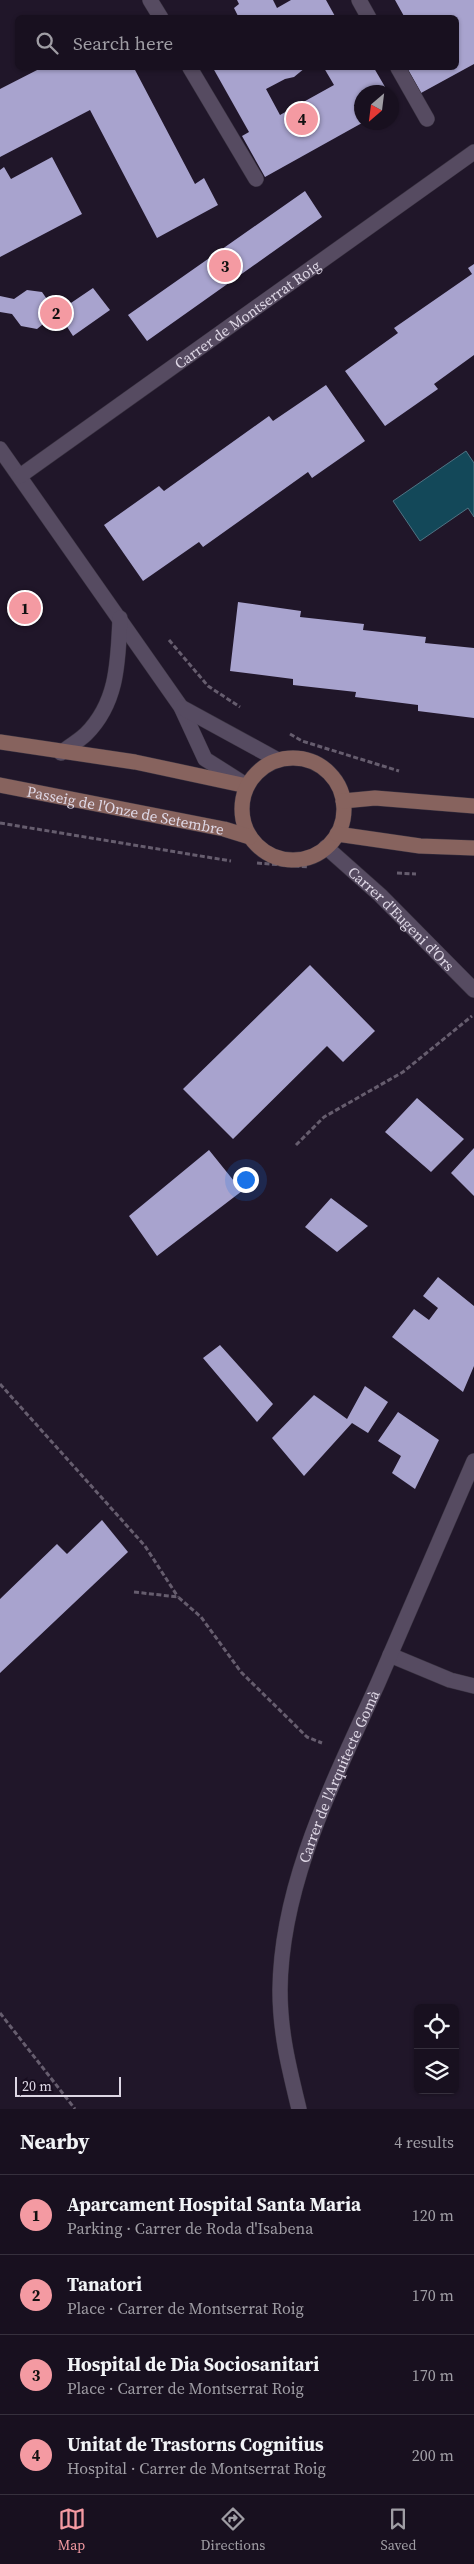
<!DOCTYPE html>
<meta charset="utf-8">
<style>
:root{--surface:#18101f;--page:#211928;--text:#f1f3f6;--muted:#9f9da4;--line:#36303d;--accent:#f49aa2}
body{margin:0;font-family:"Source Serif 4",serif;background:var(--page);color:var(--text)}
.controls{position:absolute;right:15px;bottom:15px;display:grid;overflow:hidden;border-radius:8px;box-shadow:0 1px 4px #0004}
.controls button{width:45px;height:45px;display:grid;place-items:center;padding:0;border:0;border-bottom:1px solid var(--line);background:var(--surface);color:var(--text);font:25px sans-serif}
.compass{position:absolute;left:354px;top:85px;width:45px;height:45px;border-radius:50%;background:var(--surface);box-shadow:0 1px 4px #0004;rotate:208deg}
.scale{position:absolute;left:15px;bottom:12px;width:106px;box-sizing:border-box;padding-left:5px;border:2px solid #ded7e5;border-top:0;font-size:14px;line-height:18px;white-space:nowrap;color:#ded7e5;-webkit-text-stroke:4px #170d1f;paint-order:stroke}
.you{position:absolute;left:245px;top:1179px;width:18px;height:18px;margin:-12px;border:4px solid #fff;border-radius:50%;background:#1a73e8;box-shadow:0 0 0 8px #1a73e833}
.badge{display:grid;place-items:center;width:32px;height:32px;border-radius:50%;background:var(--accent);color:#111;font-size:16px;font-weight:700}
.pin{position:absolute;translate:-50% -50%;border:2px solid #fff;box-shadow:0 1px 5px #0006}
.list{margin:0;padding:0;list-style:none}
h2{display:flex;justify-content:space-between;align-items:center;height:65px;margin:0;padding:0 20px;font-size:21px}
h2 small{font-size:16px;font-weight:400;color:var(--muted)}
.list li{display:grid;grid-template-columns:32px 1fr auto;gap:15px;align-items:center;box-sizing:border-box;height:80px;padding:0 20px;border-top:1px solid var(--line)}
.list b{display:block;font-size:19px;white-space:nowrap}
.list p{margin:0;font-size:16px;white-space:nowrap;color:var(--muted)}
.list em{font-size:16px;font-style:normal;color:var(--muted)}
.icon{flex:none;width:28px;height:28px;fill:none;stroke:currentColor;stroke-width:2;stroke-linecap:round;stroke-linejoin:round}
.map{position:relative;flex:none;width:474px;height:2109px;overflow:hidden}
.search{position:absolute;background:var(--surface);box-shadow:0 1px 4px #0004;left:15px;right:15px;top:15px;height:55px;display:flex;align-items:center;gap:12px;box-sizing:border-box;padding:0 18px;border-radius:8px;color:var(--muted);font-size:19px}
.sheet{height:385px;background:var(--surface)}
nav{display:flex;justify-content:space-around;align-items:center;box-sizing:border-box;height:70px;border-top:1px solid var(--line);background:var(--surface);font-size:14px;color:var(--muted)}
nav a{display:grid;justify-items:center;gap:2px}
nav .on{color:var(--accent)}
.map>svg:first-child{display:block}
</style>
<div class="map">
<svg width="474" height="2109" viewBox="0 0 474 2109">
<rect width="100%" height="100%" fill="#201629"/>
<!-- water -->
<path fill="#134859" stroke="#507383" d="M466,451l8,12v54l-6,-9 -48,33 -27,-40z"/>
<!-- building -->
<path fill="#a8a3ce" d="M237,0h36l4,8 14,-8h35l10,18h-97l-5,-10 5,-4z
M395,0h79v64l-53,29 -14,-25h49v-50h-51z
M41,68h93l61,116 9,-6 14,27 -61,33 -67,-128 -90,47v-68z
M213,68h92l-11,9 -9,2 -19,10 14,26 54,-30 -10,-17h50l14,24h-26v31l-97,54 -23,-41 7,-4z
M52,157l30,57 -82,43v-87l4,-3 7,12z
M305,191l17,26 -175,124 -19,-26z
M474,264v91l-40,29 4,5 -53,37 -40,-55 53,-38 -4,-5 78,-54 -4,-6z
M93,288l17,22 -37,26 -9,-14 -16,-2 -11,9 -16,-3 -9,-12 -12,-2v-16l14,3 13,-9 15,2 9,13 14,2z
M326,385l39,56 -53,37 -4,-6 -105,75 -4,-5 -56,39 -39,-56 55,-39 5,5 105,-75 4,5z
M238,602l63,9 -1,6 64,7 -1,6 63,7 -1,6 49,5v70l-56,-7v-6l-63,-8 1,-5 -63,-7v-6l-63,-8z
M310,965l65,66 -32,31 -16,-16 -94,93 -50,-50z
M417,1098l47,41 -33,33 -46,-40z
M474,1148v48l-23,-23z
M209,1150l33,41 -85,65 -28,-40z
M331,1198l37,28 -31,26 -32,-25z
M438,1277l36,29v60l-11,26 -71,-55 22,-28 15,11 9,-12 -15,-12z
M220,1345l53,59 -16,18 -54,-64z
M365,1386l23,16 -20,31 -16,-10 -48,53 -32,-38 42,-43 33,24z
M398,1412l41,28 -24,49 -23,-16 9,-17 -23,-15z
M102,1520l26,32 -128,121v-74l57,-55 10,10z"/>
<g fill="none" stroke-linecap="round" stroke-linejoin="round">
<defs>
<path id="lane" d="M150,0l11,18
M359,0l10,18
M190,68l66,111
M398,68l29,51
M390,1655l60,25 24,6"/>
<g id="street">
<path d="M0,449l181,258 24,52 41,26"/>
<path id="s1" d="M20,476l454,-324"/>
<path d="M181,707l97,53"/>
<path d="M61,753c8,-7 18,-12 25,-19 32,-32 32,-73 34,-116"/>
<path id="s2" d="M326,847l54,48 94,95"/>
<path id="s3" d="M299,2109c-10,-41 -19,-76 -19,-119 1,-108 55,-211 98,-307 32,-74 64,-148 96,-222"/>
</g>
<g id="secondary">
<path d="M0,742l135,20 112,24"/>
<circle cx="293" cy="809" r="51"/>
<path id="s4" d="M0,785l224,44 26,8"/>
<path d="M343,801l32,-3 99,8"/>
<path d="M337,834l83,12 54,2"/>
</g>
</defs>
<!-- lane casing -->
<use href="#lane" stroke="#393240" stroke-width="16"/>
<!-- street casing -->
<use href="#street" stroke="#393240" stroke-width="16"/>
<!-- secondary casing -->
<use href="#secondary" stroke="#393240" stroke-width="16"/>
<!-- path -->
<path stroke="#665d6e" stroke-width="3" stroke-dasharray="5 2.5" stroke-linecap="butt" d="M169,640l39,46 32,21
M290,734l12,7 97,30
M0,823l231,38
M257,863l52,4
M397,873l19,1
M296,1145l28,-28 79,-45 69,-56
M0,1384l145,162 33,51
M134,1592l44,5 23,20 40,55 66,65 15,6
M0,2013l75,96"/>
<!-- lane -->
<use href="#lane" stroke="#564b61" stroke-width="15"/>
<!-- street -->
<use href="#street" stroke="#564b61" stroke-width="15"/>
<!-- secondary -->
<use href="#secondary" stroke="#87635e" stroke-width="15"/>
</g>
<g text-anchor="middle" dominant-baseline="central" stroke-width="5" stroke-linejoin="round" paint-order="stroke">
<!-- street labels -->
<g font-size="15" fill="#ded7e5" stroke="#170d1f">
<text stroke="none"><textPath href="#s1" startOffset="279">Carrer de Montserrat Roig</textPath></text>
<text stroke="none"><textPath href="#s4" startOffset="128">Passeig de l'Onze de Setembre</textPath></text>
<text stroke="none"><textPath href="#s2" startOffset="104">Carrer d'Eugeni d'Ors</textPath></text>
<text stroke="none"><textPath href="#s3" startOffset="344">Carrer de l'Arquitecte Gomà</textPath></text>
</g>
</g>
</svg>
<div class="controls">
<button><svg class="icon" aria-label="locate" viewBox="0 0 24 24"><circle cx="12" cy="12" r="6"/><path d="M12 2v4M12 18v4M2 12h4M18 12h4"/></svg></button>
<button><svg class="icon" aria-label="layers" viewBox="0 0 24 24"><path d="M12 4l9 5-9 5-9-5zM3 14l9 5 9-5"/></svg></button>
</div>
<svg class="compass" viewBox="-18 -18 36 36"><path d="M0-13l5 13h-10z" fill="#e53935"/><path d="M0 13l5-13h-10z" fill="#9f9da4"/></svg>
<div class="scale">20 m</div>
<div class="you"></div>
<div class="pin badge" style="left:25px;top:608px">1</div>
<div class="pin badge" style="left:56px;top:313px">2</div>
<div class="pin badge" style="left:225px;top:266px">3</div>
<div class="pin badge" style="left:302px;top:119px">4</div>
<div class="search"><svg class="icon" aria-label="search" viewBox="0 0 24 24"><circle cx="10" cy="10" r="6"/><path d="M15 15l6 6"/></svg>Search here</div>
</div>
<section class="sheet">
<h2>Nearby<small>4 results</small></h2>
<ul class="list">
<li><span class="badge">1</span><div><b>Aparcament Hospital Santa Maria</b><p>Parking · Carrer de Roda d'Isabena</p></div><em>120 m</em></li>
<li><span class="badge">2</span><div><b>Tanatori</b><p>Place · Carrer de Montserrat Roig</p></div><em>170 m</em></li>
<li><span class="badge">3</span><div><b>Hospital de Dia Sociosanitari</b><p>Place · Carrer de Montserrat Roig</p></div><em>170 m</em></li>
<li><span class="badge">4</span><div><b>Unitat de Trastorns Cognitius</b><p>Hospital · Carrer de Montserrat Roig</p></div><em>200 m</em></li>
</ul>
</section>
<nav>
<a class="on"><svg class="icon" aria-label="map" viewBox="0 0 24 24"><path d="M3 6l6-2 6 2 6-2v14l-6 2-6-2-6 2zM9 4v14M15 6v14"/></svg>Map</a>
<a><svg class="icon" aria-label="directions" viewBox="0 0 24 24"><path d="M12 3l9 9-9 9-9-9zM9 14v-3h6M13 9l2 2-2 2"/></svg>Directions</a>
<a><svg class="icon" aria-label="saved" viewBox="0 0 24 24"><path d="M7 4h10v16l-5-4-5 4z"/></svg>Saved</a>
</nav>
